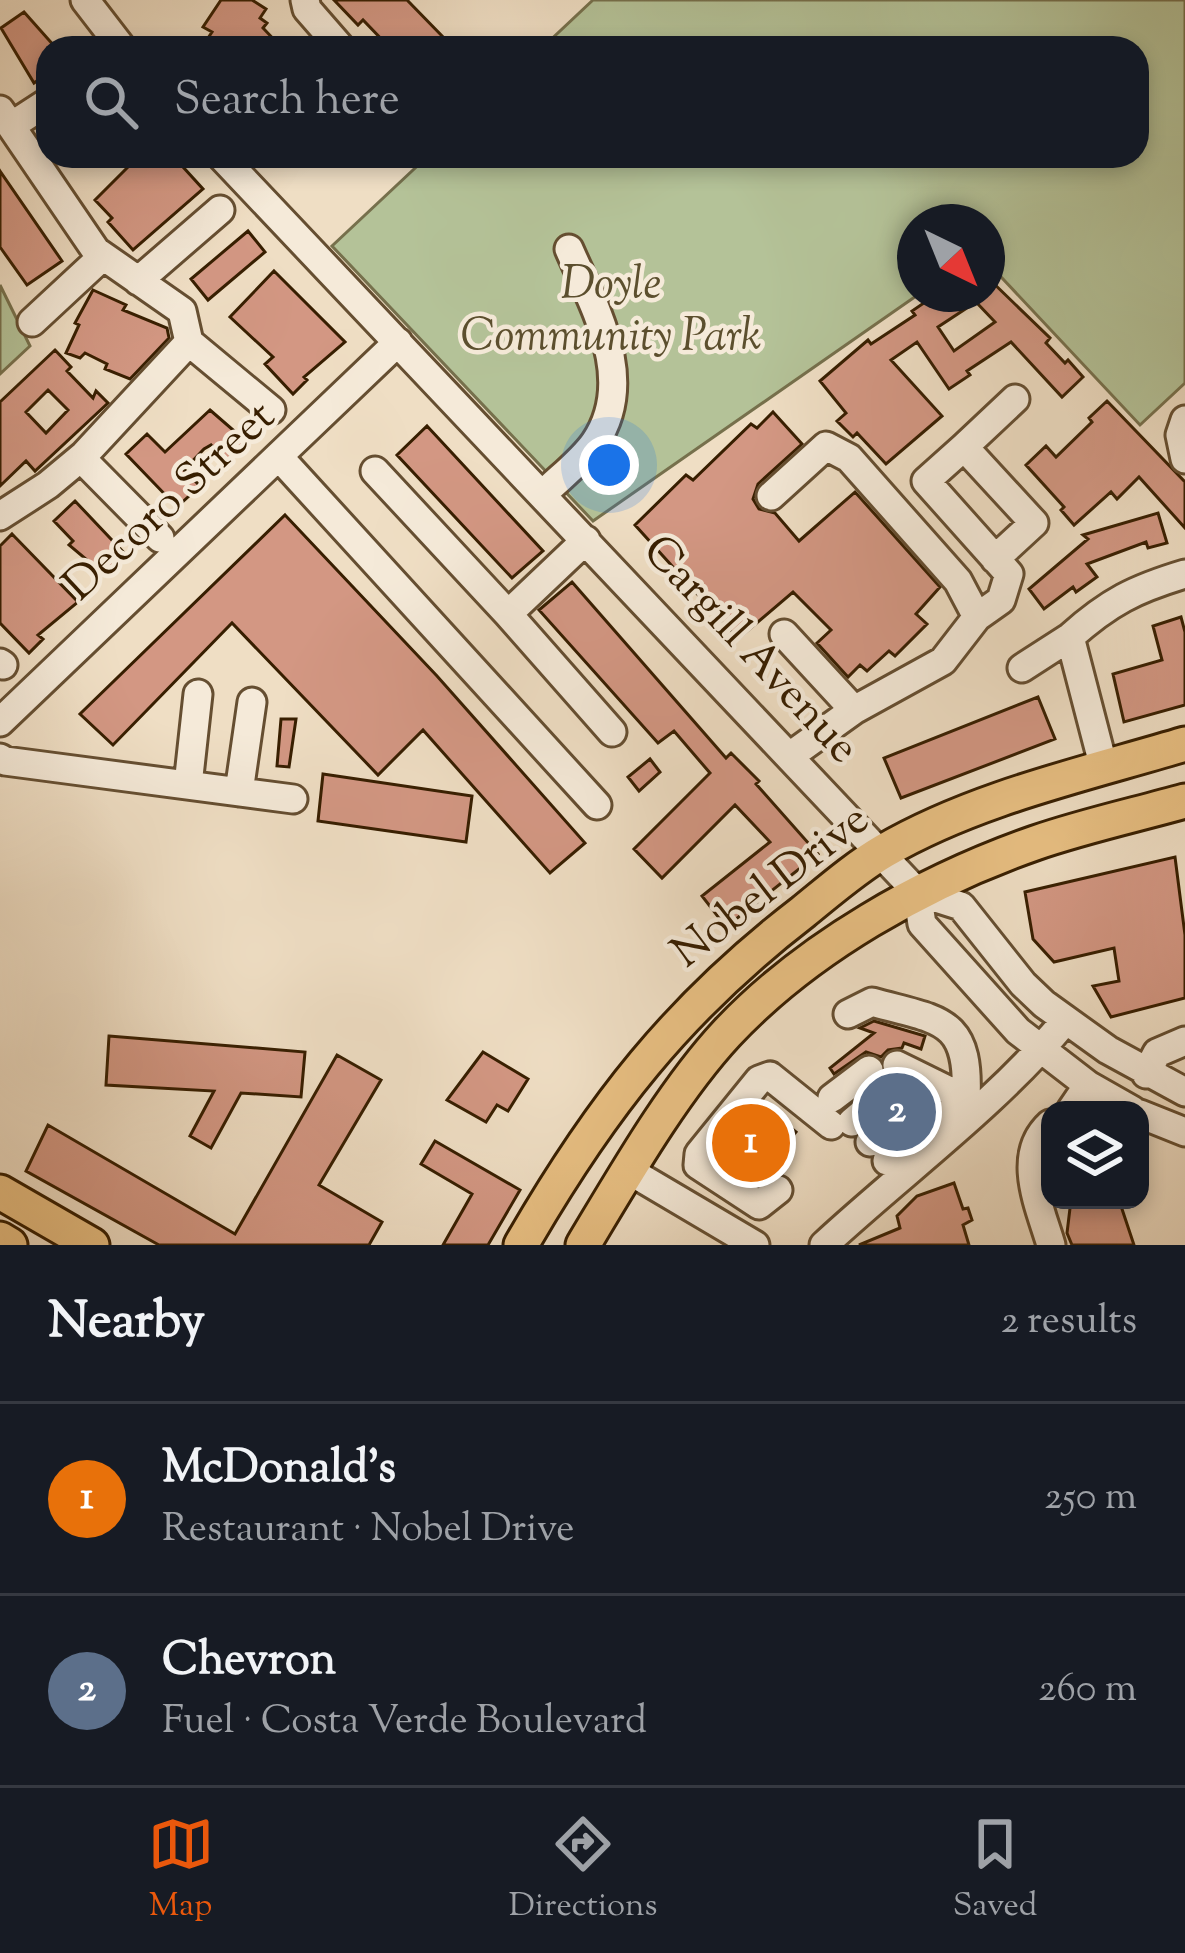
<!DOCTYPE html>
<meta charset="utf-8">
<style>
:root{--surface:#171b24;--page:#242831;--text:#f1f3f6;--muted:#9ea1a6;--line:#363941;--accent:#ea580c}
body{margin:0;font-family:"Sorts Mill Goudy",serif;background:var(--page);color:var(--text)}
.controls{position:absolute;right:36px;bottom:36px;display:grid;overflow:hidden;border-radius:24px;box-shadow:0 6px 18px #0003}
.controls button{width:108px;height:108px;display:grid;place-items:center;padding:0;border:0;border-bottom:3px solid var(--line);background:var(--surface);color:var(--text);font:60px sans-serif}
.compass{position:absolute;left:897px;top:204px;width:108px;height:108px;border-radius:50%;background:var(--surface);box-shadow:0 6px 18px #0003;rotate:137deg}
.you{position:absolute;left:609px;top:465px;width:42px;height:42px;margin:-30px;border:9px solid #fff;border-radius:50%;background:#1a73e8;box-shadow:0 0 0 18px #1a73e833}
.badge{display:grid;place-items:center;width:78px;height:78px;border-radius:50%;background:var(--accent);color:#fff;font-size:39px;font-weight:700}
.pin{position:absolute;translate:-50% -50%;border:6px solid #fff;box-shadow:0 3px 12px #0006}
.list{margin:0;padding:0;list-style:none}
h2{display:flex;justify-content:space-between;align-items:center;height:156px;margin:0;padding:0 48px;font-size:51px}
h2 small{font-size:39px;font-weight:400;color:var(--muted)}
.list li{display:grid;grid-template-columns:78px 1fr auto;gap:36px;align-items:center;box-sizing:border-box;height:192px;padding:0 48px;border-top:3px solid var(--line)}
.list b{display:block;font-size:45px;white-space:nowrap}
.list p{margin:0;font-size:39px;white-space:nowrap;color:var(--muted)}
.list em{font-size:39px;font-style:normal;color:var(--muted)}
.icon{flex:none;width:66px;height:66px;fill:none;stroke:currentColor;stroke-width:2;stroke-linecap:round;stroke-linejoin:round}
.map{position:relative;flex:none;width:1185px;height:1245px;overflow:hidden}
.search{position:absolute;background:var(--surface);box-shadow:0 6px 18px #0003;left:36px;right:36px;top:36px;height:132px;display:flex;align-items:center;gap:30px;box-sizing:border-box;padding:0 42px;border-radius:36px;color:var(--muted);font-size:45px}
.sheet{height:540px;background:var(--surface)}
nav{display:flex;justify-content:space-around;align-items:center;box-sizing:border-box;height:168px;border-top:3px solid var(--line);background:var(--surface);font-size:33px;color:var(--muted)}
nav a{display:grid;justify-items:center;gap:6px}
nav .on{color:var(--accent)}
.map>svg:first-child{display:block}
</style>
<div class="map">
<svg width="1185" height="1245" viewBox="0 0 1185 1245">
<rect width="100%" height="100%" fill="#efdec4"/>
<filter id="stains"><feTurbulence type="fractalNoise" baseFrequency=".00167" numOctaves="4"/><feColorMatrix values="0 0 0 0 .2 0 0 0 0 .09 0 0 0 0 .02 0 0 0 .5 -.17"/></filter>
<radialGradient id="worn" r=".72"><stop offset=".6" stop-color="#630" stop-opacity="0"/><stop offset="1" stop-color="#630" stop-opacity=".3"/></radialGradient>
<!-- green -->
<path fill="#b4c298" stroke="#76704c" stroke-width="3" d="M593,0h592v383l-45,42 -153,-163v-40h-72v72h4l-326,227 -261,-275 96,-90h709v-108h-595z
M0,285l30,61 -30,28z"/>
<!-- building -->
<path fill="#d39783" stroke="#371e00" stroke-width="3" fill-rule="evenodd" d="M221,0h31l14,9 -6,9 7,5 -4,5 19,20h-66l-10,-7 6,-9 -9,-5z
M334,0h73l37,38 -10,10h-44l-27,-28 -5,5z
M24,12l32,36h-8v25l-14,10 -33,-55z
M139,156h34l30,33 -70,61 -25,-28 4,-4 -17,-18z
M0,171l62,90 -35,24 -27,-38z
M248,231l17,21 -57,48 -17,-21z
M274,271l71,71 -41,35 3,3 -14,14 -28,-30 8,-7 -43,-40z
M987,277l63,61 -4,5 19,20 3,-3 15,17 -21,20 -51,-55 -44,29 3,4 -21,14 -32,-47 -26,18 51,56 -56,48 -29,-31 -4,4 -16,-16 9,-8 -26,-32 48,-41 3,4 44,-29 -3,-4 25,-17h50zM976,302l19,20 -41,29 -16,-24z
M93,290l33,15 -3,5 44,18 2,10 -39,41 -25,-10 2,-5 -22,-11 -5,5 -14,-5 13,-28 -4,-2z
M55,350l16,17 -4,4 26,27 3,-7 12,12 -73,68 -9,-10 -26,25v-84zM48,390l20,20 -22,23 -20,-21z
M1107,401l78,81v46l-46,-51 -22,22 -6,-7 -37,33 -13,-15 3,-3 -38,-42 20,-19 10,11 36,-35 -3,-4z
M210,410l37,32 -21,20 -15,-17 -7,4 -20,21 16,16 -23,21 -51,-53 21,-20 18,18z
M773,412l29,32 -44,40 -5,15 6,10 16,4 24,28 56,-49 85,95 -24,27 11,10 -32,32 -6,-5 -22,20 -7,-6 -12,12 -31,-34 14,-13 -38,-38 -55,47 -103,-114 51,-50 7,5 58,-56 6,4z
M427,426l116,125 -31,27 -115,-123z
M75,501l52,55 -21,20 -37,-31 4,-4 -19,-20z
M1158,513l9,30 -19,5 -2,-6 -59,22 10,13 -21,15 -3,-5 -29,22 -15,-20 59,-50 -5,-4z
M285,515l152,161 148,167 -35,30 -127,-143 -45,45 -146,-152 -119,122 -33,-31z
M12,534l66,68 -40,33 5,4 -14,14 -29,-30v-77z
M572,582l154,176 5,-5 28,28 -3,3 62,70 -92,73 -24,-31 68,-54 -35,-37 -73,73 -28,-29 76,-76 -36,-42 -16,12 -119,-133z
M1181,617l4,15v73l-61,17 -11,-48 49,-14 -9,-34z
M1038,697l17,42 -154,59 -17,-40z
M281,719h15l-7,48 -12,-1z
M650,759l10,13 -21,19 -11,-14z
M323,774l149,22 -6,46 -148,-21z
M1175,857l10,78v63l-74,19 -18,-31 26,-5 -5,-33 -60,14 -21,-23 -8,-47z
M874,1021l51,15 -4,13 -17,-6 -2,5 -14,2 -7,7 -15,-5 -32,22 -4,-6 44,-35 -14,-5z
M109,1036l196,16 -4,45 -60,-4 -30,55 -21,-12 24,-45 -108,-6z
M483,1052l45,27 -20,32 -11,-6 -11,17 -39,-22z
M337,1055l44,25 -62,105 63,37 -13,23h-210l-133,-74 22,-46 187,109z
M885,1078l26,14 13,15 -7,15 7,12 -11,9 -14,-8 -3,-15 -14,-7 -3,-13 -11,-6z
M762,1104l34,28 -40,49 -37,-24z
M435,1141l85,49 -32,55h-45l29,-51 -51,-30z
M954,1183l9,26 5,-1 4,12 -9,5 6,20h-110l41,-17 -3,-12 20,-20z
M1071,1200h52l-1,9 12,36h-62l-5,-12z"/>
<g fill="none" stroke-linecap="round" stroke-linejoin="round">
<!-- minor-tunnel -->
<path stroke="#cab89d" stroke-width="27" stroke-dasharray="27 14" stroke-linecap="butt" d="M865,1111l38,-29
M882,1131l37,-29
M898,1152l37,-31"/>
<defs>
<path id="minor" d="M85,0l37,48
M305,0l2,9 34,39
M0,110l96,141 86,60 7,31 -105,113 -36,30 -48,31
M11,126l37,-24
M221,156l696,736
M138,281l82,-71
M32,322l71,-66
M189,342l82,68
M1185,420l-5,15 5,24
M964,447l51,-48
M81,458l79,80
M280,458l317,347
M375,471l133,143
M542,495c17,-17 40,-34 53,-53 42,-62 0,-133 -26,-193
M771,496l55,-50 23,12 109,123 19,36
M586,540l-78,74 104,118
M784,634l70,76
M0,663l3,2
M1022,668l48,-31
M0,722l398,-380
M790,756l64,-46 89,-49 34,-44 24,-17 8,-26 -83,-93 38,-34 70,76 -39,36
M0,758l5,3 288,38
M1104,768l-34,-131c39,-35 65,-48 115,-63
M188,785l10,-91
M239,792l13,-90
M917,892l44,14 62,78 21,20 64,46 77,42
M917,892l5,32 96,107 70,54 44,25
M848,1014l24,-12c68,19 98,15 94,97
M897,1065l69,34
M1146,1074l11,-21 28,-12
M832,1098l37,-28
M1071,1110l17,-25
M1140,1114l45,18
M935,1121l31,-22 11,10
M852,1122l13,-11
M1050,1124c-35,32 -10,83 1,121
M870,1142l12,-11
M887,1161l11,-9
M628,1170l127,75
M778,1190l-19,15 -61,-40 1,-11 60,-74 11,-4 61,49
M824,1245c81,-75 170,-139 241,-224"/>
<path id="major" d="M0,1192l92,53
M0,1239l10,6
M521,1245c79,-137 156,-236 282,-333 26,-21 52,-44 81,-61 91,-53 201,-77 301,-107
M583,1245c41,-68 90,-154 144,-212 81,-86 197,-151 308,-190 49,-17 100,-28 150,-42"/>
</defs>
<!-- minor casing -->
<use href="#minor" stroke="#654e31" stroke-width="33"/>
<!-- major casing -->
<use href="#major" stroke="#371e00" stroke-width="39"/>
<!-- minor -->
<use href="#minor" stroke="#f5ead9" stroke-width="27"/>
<!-- major -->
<use href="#major" stroke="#e8bf82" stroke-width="33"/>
</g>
<g text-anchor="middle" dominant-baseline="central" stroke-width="9" stroke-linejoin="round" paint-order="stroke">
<!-- park labels -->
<g font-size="45" font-style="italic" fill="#5c4f2e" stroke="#f5ead9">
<text x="611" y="286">Doyle<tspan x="611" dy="52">Community Park</tspan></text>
</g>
<!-- street labels -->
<g font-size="45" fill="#371e00" stroke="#f5ead9">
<text transform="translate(171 503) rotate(-43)">Decoro Street</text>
<text transform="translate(749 651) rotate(47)">Cargill Avenue</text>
<text transform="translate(772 888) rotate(-38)">Nobel Drive</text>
</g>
</g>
<rect width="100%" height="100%" filter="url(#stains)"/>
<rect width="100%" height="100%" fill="url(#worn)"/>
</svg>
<div class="controls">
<button><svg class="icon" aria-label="layers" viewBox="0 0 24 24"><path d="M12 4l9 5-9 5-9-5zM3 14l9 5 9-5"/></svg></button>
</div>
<svg class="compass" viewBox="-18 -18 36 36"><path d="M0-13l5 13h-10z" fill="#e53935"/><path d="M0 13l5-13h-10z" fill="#9ea1a6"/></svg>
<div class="you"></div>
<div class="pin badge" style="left:751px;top:1143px;background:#e8710a">1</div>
<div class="pin badge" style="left:897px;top:1112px;background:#5c6f8a">2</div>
<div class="search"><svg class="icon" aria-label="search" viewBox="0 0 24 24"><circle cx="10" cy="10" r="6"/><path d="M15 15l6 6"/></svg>Search here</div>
</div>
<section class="sheet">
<h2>Nearby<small>2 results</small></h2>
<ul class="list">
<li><span class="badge" style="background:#e8710a">1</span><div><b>McDonald's</b><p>Restaurant · Nobel Drive</p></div><em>250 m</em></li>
<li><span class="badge" style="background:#5c6f8a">2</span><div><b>Chevron</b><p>Fuel · Costa Verde Boulevard</p></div><em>260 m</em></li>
</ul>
</section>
<nav>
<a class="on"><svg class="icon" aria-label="map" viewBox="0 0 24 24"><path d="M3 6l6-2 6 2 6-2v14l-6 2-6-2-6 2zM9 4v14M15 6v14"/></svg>Map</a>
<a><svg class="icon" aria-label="directions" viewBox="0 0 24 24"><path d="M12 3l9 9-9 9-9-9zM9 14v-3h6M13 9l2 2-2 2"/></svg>Directions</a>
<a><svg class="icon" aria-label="saved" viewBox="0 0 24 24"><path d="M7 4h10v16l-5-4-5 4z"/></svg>Saved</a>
</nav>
